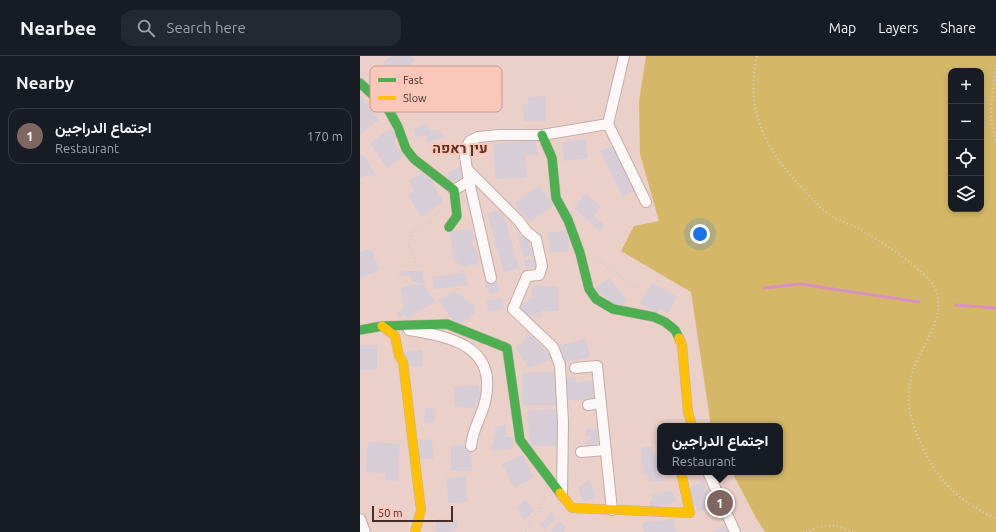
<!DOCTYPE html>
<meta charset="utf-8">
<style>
:root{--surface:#171b24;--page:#242831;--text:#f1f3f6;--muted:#9ea1a6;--line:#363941;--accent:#806660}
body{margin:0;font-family:Ubuntu,Vazirmatn,Heebo,sans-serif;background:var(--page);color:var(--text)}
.controls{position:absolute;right:12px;top:12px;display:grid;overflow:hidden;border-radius:8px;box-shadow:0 2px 6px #0003}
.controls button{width:36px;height:36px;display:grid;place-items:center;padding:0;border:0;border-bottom:1px solid var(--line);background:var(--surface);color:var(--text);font:20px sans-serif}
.scale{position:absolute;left:12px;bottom:10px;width:81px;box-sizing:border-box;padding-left:4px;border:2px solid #462d27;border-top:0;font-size:11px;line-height:14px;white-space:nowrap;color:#462d27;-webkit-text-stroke:3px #fac7ba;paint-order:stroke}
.you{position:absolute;left:340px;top:178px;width:14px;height:14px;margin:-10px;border:3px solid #fff;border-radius:50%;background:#1a73e8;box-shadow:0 0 0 6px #1a73e833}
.badge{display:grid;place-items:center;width:26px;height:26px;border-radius:50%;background:var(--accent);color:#fff;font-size:13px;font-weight:700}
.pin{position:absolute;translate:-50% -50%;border:2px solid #fff;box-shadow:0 1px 4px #0006}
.popup{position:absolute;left:297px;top:367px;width:126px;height:52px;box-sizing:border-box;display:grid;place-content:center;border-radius:8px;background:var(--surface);filter:drop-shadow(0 1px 3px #0005);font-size:13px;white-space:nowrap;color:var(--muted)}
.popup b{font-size:15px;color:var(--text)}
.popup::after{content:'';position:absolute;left:50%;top:100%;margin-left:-8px;border:8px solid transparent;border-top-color:var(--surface)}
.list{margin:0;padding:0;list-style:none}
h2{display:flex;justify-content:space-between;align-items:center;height:52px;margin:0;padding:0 16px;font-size:17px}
h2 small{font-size:13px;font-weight:400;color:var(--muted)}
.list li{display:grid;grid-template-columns:26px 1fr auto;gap:12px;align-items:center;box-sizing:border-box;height:56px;margin:0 8px 8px;padding:0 8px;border:1px solid var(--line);border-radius:12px}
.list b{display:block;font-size:15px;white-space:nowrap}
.list p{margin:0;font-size:13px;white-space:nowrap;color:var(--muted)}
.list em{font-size:13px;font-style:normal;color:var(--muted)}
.icon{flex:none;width:22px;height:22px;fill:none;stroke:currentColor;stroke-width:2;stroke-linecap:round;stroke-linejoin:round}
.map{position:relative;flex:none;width:636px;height:476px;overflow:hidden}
header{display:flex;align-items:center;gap:24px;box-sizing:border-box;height:56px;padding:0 20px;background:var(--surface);border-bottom:1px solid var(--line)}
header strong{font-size:19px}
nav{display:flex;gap:22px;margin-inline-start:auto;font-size:14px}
.search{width:280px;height:36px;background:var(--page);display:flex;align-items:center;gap:10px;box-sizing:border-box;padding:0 14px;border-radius:12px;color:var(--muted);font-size:15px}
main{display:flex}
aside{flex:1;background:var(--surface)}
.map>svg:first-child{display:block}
</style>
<header>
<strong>Nearbee</strong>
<div class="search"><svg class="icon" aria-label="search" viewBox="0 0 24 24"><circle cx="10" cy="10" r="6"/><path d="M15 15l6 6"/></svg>Search here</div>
<nav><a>Map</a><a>Layers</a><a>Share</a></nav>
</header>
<main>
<aside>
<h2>Nearby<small></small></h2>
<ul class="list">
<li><span class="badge">1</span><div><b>اجتماع الدراجين</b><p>Restaurant</p></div><em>170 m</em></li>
</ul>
</aside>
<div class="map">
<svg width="636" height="476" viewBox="0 0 636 476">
<rect width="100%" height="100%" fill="#ebcfc9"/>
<!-- forest -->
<path fill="#d5b867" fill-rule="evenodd" d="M286,0h350v476h-231l-9,-14 -24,-46h48v-46h-69l-20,-134 -70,-41 13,-25 25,-5 -19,-67 -1,-52zM591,15h30v138h-30z"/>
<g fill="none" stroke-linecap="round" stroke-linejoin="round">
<!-- stream -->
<path stroke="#d890c1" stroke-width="3" d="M404,232l36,-4 119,18
M596,249l40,3"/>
</g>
<!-- building -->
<path fill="#d7cdd6" d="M32,0h19l4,5 -21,16 -11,-15z
M0,38l19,26 -19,14z
M186,40v25h-22l-2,-17 6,1v-8z
M66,68l4,6h8l8,7 -18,5 -2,-7 -9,2 -3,-8z
M31,72l6,9 -4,3 10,16 -16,12 -17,-25z
M225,83l3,19 -24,3 -2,-19z
M175,84l3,15 -13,1 2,22 -31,1 -3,-35z
M254,89l22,45 -14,6 -22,-45z
M0,99l5,2 11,19h-11l-5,2z
M100,110l3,12 -14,3 -2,-7z
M63,118l9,6 11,22 -22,15 -13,-22 6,-4 -5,-11z
M179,130l15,19 -24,17 -16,-19z
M226,137l15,14 -7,9 11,10 -5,5 -26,-23z
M142,153l17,59 -15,4 -17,-59z
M112,173l3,10 -4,3 8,14 -2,8 -13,3 -10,-6 -4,-30z
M207,175l2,20 -19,2 -2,-20z
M167,179l6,20 -9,3 -6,-21z
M11,193l9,21 -20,8v-26z
M177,203l3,7 -14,2 -2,-8z
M40,215h23l1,14 -12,-4 -1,-5h-12z
M106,217l1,12 -33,4 -2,-12z
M135,220l5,15 -10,4 -6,-15z
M249,222l18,23 -7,7 -26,-19z
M292,227l25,14 -9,16 -8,-4 -3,4 -17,-10z
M52,229h12l11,17 -27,16 -3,-3 -7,3 -1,-5 7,-6 -4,-19z
M172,229l26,2 1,24h-18v6l-18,-2 -5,-6 5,-6h4v-5h4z
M94,235l20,14 2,6 -12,12 -10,-1 -16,-22z
M143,242l1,11 -16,2 -1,-11z
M169,278l24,24 -24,10 -13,-19z
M226,283l4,18 -27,6 -3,-18z
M0,289h17v24l-17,1z
M62,294l1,16 -18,1 -2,-15z
M197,315v34h-35l1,-32z
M207,321l9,1v5l17,-3 1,20h-26z
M119,329l1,17h-5v7l-20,-3 -2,-19z
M65,352l10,1v14l-11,-1z
M198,353l-1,37h-27l-3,-35z
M146,369v12h7v12l-21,2 -1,-6 3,-1 -1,-7 3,-2 -1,-8z
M226,373h12l-1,16h-12v-4l5,-1 1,-4 -6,-1z
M60,383l12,1 1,19h-14z
M8,386l32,2 -2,37 -13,-1v-7l-19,-1z
M91,390h20l1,25h-21z
M293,390v9l7,-2v19h2l1,9 -15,1 1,-7 -5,-1 -4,-26z
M163,399l10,23 -19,10 -12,-24z
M106,420l1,26 -19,1 -1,-25z
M230,424l6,18 -13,4 -5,-15z
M344,424l9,27 -15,5 -10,-23z
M312,435l4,9 -3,3 -23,5v-6l3,-2 -2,-6z
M165,443l9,12 -10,9 -8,-12z
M191,457l5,5 -12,12 -4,-5z
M77,463l21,2 -2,8 -9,3h-12z
M314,463l2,13h-32l-2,-9z
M199,465l7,6 -2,5h-14z
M365,469l2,7h-15z"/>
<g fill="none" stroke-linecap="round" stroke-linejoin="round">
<defs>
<path id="street" d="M264,0l-16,68 38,78
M107,113l52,52 8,11 9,7 6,27 -3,9 -12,1 -14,33 40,38 7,18 3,58 -1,72
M109,125l22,97
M94,134l15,-9 -5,-31 6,-9 8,-4 21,-2h43l66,-11
M49,274c44,7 89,17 76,72 -4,16 -12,26 -14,44
M215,312l22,-2 15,144
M228,349l13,-2
M221,396l25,-2
M348,416l27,60
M0,463l5,13"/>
<path id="fast" d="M0,27l28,26 10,18 8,22 8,10 40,31 3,26 -8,11
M182,79l10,23 4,40 12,22 12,33 9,36 7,10 17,10 41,8 11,5 10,8 4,8
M0,274l22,-4 65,-2 60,24 13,92 40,53"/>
<path id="slow" d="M22,270l13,10 4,20 4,6 18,148 -6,22
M319,282l3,7 6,67 4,14
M200,437l12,15 118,5 -9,-41"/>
</defs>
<!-- street casing -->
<use href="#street" stroke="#c4aca6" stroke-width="12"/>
<!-- fast casing -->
<use href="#fast" stroke="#c4aca6" stroke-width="10"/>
<!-- slow casing -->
<use href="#slow" stroke="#c4aca6" stroke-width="10"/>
<!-- path -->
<path stroke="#d5cccb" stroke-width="2" stroke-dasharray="1 3" stroke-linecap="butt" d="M397,0c-12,54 8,92 44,131 11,12 21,24 36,32 7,4 15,6 22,10 19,10 67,41 76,59 13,27 -14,58 -22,83 -4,12 -6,29 -3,41 7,28 22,60 43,79 13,12 28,20 43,28
M636,12c-4,26 -8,49 0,74
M234,201l46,33
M56,210l-2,-11 -6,-10 5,-15 16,-7 9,-12 5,-1
M166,476l3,-9 11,-14 6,-14
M446,476c20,-8 27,-9 47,0"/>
<!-- street -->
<use href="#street" stroke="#fcf8f7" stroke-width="10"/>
<!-- fast -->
<use href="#fast" stroke="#4caf50" stroke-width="9"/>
<!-- slow -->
<use href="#slow" stroke="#ffc107" stroke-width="9"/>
</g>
<g text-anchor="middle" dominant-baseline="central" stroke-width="4" stroke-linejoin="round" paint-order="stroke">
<!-- quarter labels -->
<g font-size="14" font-weight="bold" fill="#612e22" stroke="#fac7ba">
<text x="100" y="92">עין ראפה</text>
</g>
</g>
<!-- legend -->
<rect x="10" y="10" width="132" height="46" rx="6" fill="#fac7ba" stroke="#c4998e" stroke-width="1"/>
<rect x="18" y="22" width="18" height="4" fill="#4caf50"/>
<rect x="18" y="40" width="18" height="4" fill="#ffc107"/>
<g font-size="11" fill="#462d27">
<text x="43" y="28">Fast</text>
<text x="43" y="46">Slow</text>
</g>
</svg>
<div class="controls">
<button>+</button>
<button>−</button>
<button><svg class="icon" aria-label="locate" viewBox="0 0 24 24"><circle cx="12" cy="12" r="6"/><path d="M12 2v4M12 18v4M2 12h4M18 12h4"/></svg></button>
<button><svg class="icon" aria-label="layers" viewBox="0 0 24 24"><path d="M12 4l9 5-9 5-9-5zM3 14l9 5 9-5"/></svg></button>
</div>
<div class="scale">50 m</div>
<div class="you"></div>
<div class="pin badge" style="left:360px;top:447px">1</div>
<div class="popup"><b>اجتماع الدراجين</b>Restaurant</div>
</div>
</main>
